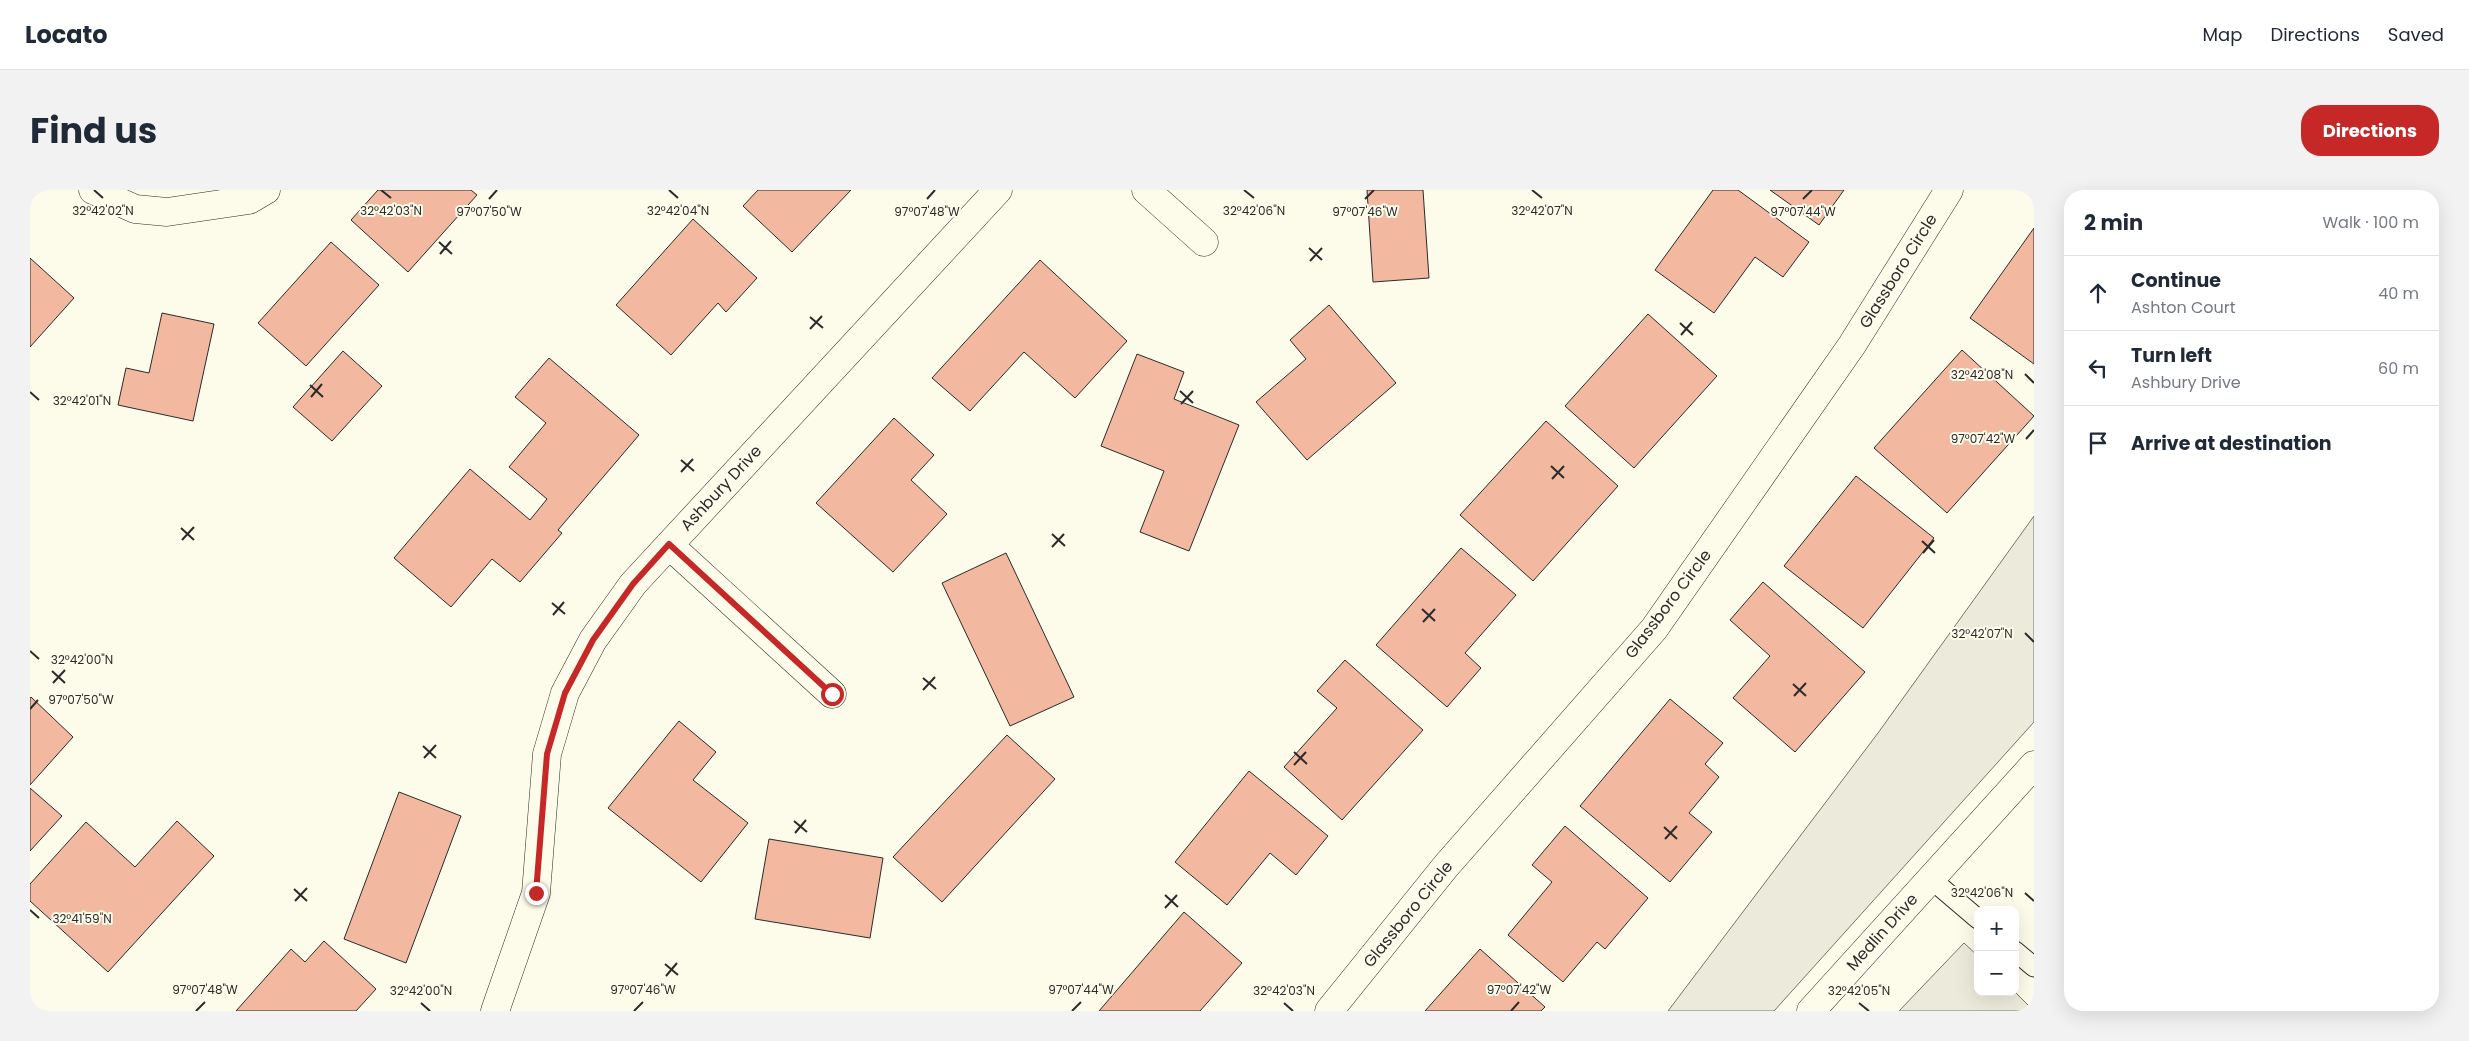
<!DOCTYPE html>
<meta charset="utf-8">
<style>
:root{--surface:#fff;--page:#f2f2f3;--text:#1f2937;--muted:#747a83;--line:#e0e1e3;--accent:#c62828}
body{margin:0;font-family:Poppins,sans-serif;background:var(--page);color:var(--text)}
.controls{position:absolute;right:15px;bottom:15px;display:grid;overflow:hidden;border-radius:10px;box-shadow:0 5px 20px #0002}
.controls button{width:45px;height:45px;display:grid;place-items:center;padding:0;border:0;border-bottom:1px solid var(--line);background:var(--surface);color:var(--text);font:25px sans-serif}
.stop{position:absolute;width:15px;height:15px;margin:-11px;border:4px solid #c62828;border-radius:50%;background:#fff}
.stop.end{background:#c62828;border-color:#fff;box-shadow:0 1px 5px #0008}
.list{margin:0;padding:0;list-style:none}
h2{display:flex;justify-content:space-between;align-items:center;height:65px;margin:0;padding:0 20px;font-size:21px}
h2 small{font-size:16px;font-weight:400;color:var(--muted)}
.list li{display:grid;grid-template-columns:32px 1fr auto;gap:15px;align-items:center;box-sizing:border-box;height:75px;padding:0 20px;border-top:1px solid var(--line)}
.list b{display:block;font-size:19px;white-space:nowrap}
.list p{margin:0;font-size:16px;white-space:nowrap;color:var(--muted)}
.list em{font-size:16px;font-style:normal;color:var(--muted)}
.icon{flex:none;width:28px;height:28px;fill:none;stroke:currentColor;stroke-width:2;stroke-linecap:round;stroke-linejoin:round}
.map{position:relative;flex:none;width:2004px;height:821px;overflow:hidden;border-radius:20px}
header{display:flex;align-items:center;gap:30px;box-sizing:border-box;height:70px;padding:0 25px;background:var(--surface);border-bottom:1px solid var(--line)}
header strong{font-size:24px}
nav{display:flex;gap:28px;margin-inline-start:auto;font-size:18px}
.intro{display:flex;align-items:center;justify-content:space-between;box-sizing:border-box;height:120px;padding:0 30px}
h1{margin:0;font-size:35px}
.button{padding:12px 22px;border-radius:20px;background:var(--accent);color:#fff;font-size:18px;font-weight:700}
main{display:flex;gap:30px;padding:0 30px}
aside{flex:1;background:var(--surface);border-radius:20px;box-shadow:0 5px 20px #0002}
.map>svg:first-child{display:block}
</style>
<header>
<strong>Locato</strong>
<nav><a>Map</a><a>Directions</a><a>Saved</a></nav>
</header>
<div class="intro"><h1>Find us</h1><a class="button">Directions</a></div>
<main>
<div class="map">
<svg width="2004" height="821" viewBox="0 0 2004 821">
<rect width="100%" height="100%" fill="#fdfbea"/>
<!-- grass -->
<path fill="#ecebdb" stroke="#74746e" d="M2004,326v206l-260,289h-106l210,-278z
M1934,753l14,13v36h37l19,19h-135z"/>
<!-- building -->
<path fill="#f2b8a0" stroke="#2b2b2b" d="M348,0h93l6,5 -69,77 -57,-52z
M728,0h93l-59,62 -49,-46z
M1337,0h56l6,88 -56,4z
M1683,0h25l71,52 -26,35 -28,-20 -41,56 -59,-43z
M1740,0h74l-25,35z
M663,29l64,59 -31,34 -8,-9 -47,52 -55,-50z
M2004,38v136l-64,-46z
M301,52l48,43 -73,81 -48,-43z
M0,68l44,40 -44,49z
M1010,70l87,81 -52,57 -51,-46 -54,59 -38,-33z
M1299,115l67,78 -89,77 -51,-58 50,-43 -16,-19z
M132,123l52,11 -21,97 -75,-16 8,-37 23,5z
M1618,124l69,62 -83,92 -69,-62z
M1932,160l72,66 -87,97 -73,-65z
M313,161l39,35 -50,55 -39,-34z
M1107,164l47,18 -10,27 65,26 -50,126 -49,-19 24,-61 -63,-25z
M519,168l90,77 -81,95 4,3 -42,49 -28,-23 -41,48 -57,-49 76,-89 60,51 17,-21 -38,-32 37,-44 -31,-26z
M864,228l40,37 -23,25 36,34 -54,58 -77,-69z
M1516,231l72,65 -85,95 -73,-66z
M1826,286l78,62 -71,90 -79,-62z
M1431,358l55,47 -51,58 16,15 -34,39 -71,-62z
M976,363l68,144 -64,29 -68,-143z
M1733,392l102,90 -70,80 -62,-54 37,-42 -40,-36z
M1315,470l78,70 -81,90 -58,-53 53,-59 -20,-17z
M1,507l42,40 -43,48v-87z
M1640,509l53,44 -18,21 14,13 -30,36 23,19 -42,50 -90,-76z
M649,531l37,31 -23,28 55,43 -47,59 -93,-74z
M977,545l48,44 -113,123 -49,-45z
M1219,581l79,65 -32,39 -26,-22 -43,52 -52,-43z
M0,598l32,28 -32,35z
M369,602l62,24 -55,147 -62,-24z
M147,631l37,35 -106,116 -78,-71v-17l56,-62 49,45z
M1535,636l83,72 -43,51 -8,-7 -34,40 -55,-47 44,-53 -20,-17z
M739,649l114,19 -13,80 -115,-19z
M1154,722l58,51 -42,48h-101z
M294,751l52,48 -20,22h-120l55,-62 14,13z
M1450,759l65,58 -4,4h-116z"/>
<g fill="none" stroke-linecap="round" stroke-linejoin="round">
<defs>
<path id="lane" d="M1901,689l47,40
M1985,761l19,16"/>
<path id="street" d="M63,0l42,19 32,3 82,-12 17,-10
M1116,0l58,52
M639,355l163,149
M465,821l41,-118 11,-139 18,-61 28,-53 40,-56 365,-394
M1299,821l117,-145 208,-237 198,-284 97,-155"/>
<path id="secondary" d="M1781,821l223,-246"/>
</defs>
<!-- lane casing -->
<use href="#lane" stroke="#2b2b2b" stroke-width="21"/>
<!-- street casing -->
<use href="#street" stroke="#2b2b2b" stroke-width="29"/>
<!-- secondary casing -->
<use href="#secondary" stroke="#2b2b2b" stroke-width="29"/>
<!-- lane -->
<use href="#lane" stroke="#fdfbea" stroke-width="19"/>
<!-- street -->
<use href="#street" stroke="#fdfbea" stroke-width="28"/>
<!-- secondary -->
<use href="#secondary" stroke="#fdfbea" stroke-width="28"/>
</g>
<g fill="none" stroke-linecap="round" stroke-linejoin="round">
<!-- route -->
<path stroke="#c62828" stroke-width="6" d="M506,703l11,-139 18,-61 28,-53 40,-56 36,-40 163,150"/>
</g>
<!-- ticks -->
<path fill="none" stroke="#2b2b2b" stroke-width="2" d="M64,0l9,8M351,0l10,8M639,0l9,8M1214,0l10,8M1502,0l10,8M459,9l8,-9M897,9l8,-9M1335,9l9,-9M1773,9l9,-9M409,52l13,12M1279,58l13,12M410,64l11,-13M1280,71l12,-13M780,127l13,11M1650,133l13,12M780,139l12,-13M1651,145l11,-13M1995,184l9,9M280,195l13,12M1150,201l13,12M0,202l9,8M281,207l11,-13M1151,214l12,-13M1996,249l8,-9M651,270l13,11M1521,276l13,12M651,282l12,-13M1522,289l12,-13M151,338l13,12M1022,344l13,12M152,350l12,-13M1892,351l13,12M1022,357l12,-13M1893,363l11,-13M522,413l13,11M1392,419l13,12M523,425l11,-13M1393,432l12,-13M1995,443l9,9M0,461l9,8M22,481l13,12M893,488l13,11M23,493l12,-13M1763,494l13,12M893,500l12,-13M1764,506l12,-13M0,519l8,-9M393,556l13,12M1264,562l13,12M394,568l12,-13M1264,575l12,-13M764,631l13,11M1634,637l13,12M765,643l11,-13M1635,649l12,-13M264,699l13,12M1995,703l9,8M1135,705l13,12M265,711l12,-13M1135,718l12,-13M0,720l9,8M635,774l13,11M636,786l11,-13M391,813l9,8M1254,813l9,8M1829,813l10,8M166,821l9,-9M604,821l9,-9M1042,821l9,-9M1481,821l8,-9"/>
<g text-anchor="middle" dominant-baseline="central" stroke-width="4" stroke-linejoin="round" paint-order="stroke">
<!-- street labels -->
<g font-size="16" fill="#2b2b2b" stroke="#fdfbea">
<text transform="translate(1868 81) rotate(-58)">Glassboro Circle</text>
<text transform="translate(691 298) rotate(-47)">Ashbury Drive</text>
<text transform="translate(1638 414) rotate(-53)">Glassboro Circle</text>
<text transform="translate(1378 724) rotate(-51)">Glassboro Circle</text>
<text transform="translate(1852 742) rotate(-48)">Medlin Drive</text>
</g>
</g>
<g font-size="12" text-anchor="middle" fill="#2b2b2b" stroke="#fdfbea" stroke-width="4" stroke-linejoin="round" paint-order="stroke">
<text x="73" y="25">32°42'02"N</text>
<text x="361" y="25">32°42'03"N</text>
<text x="648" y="25">32°42'04"N</text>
<text x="1224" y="25">32°42'06"N</text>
<text x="1512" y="25">32°42'07"N</text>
<text x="459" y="26">97°07'50"W</text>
<text x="897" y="26">97°07'48"W</text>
<text x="1335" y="26">97°07'46"W</text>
<text x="1773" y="26">97°07'44"W</text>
<text x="1952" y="189">32°42'08"N</text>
<text x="52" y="215">32°42'01"N</text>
<text x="1953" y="253">97°07'42"W</text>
<text x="1952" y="448">32°42'07"N</text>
<text x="52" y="474">32°42'00"N</text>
<text x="51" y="514">97°07'50"W</text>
<text x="1952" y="707">32°42'06"N</text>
<text x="52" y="733">32°41'59"N</text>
<text x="175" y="804">97°07'48"W</text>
<text x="613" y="804">97°07'46"W</text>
<text x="1051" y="804">97°07'44"W</text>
<text x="1489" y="804">97°07'42"W</text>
<text x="391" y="805">32°42'00"N</text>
<text x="1254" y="805">32°42'03"N</text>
<text x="1829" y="805">32°42'05"N</text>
</g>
</svg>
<div class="controls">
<button>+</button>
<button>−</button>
</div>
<div class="stop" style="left:802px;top:504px"></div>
<div class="stop end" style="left:506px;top:703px"></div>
</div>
<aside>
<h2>2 min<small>Walk · 100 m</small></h2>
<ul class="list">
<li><svg class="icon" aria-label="ahead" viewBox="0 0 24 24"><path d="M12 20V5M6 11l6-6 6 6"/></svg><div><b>Continue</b><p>Ashton Court</p></div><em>40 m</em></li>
<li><svg class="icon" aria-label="left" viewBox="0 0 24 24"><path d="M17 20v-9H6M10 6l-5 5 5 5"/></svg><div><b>Turn left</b><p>Ashbury Drive</p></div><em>60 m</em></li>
<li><svg class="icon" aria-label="arrive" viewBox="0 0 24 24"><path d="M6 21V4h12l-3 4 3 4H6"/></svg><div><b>Arrive at destination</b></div></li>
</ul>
</aside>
</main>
